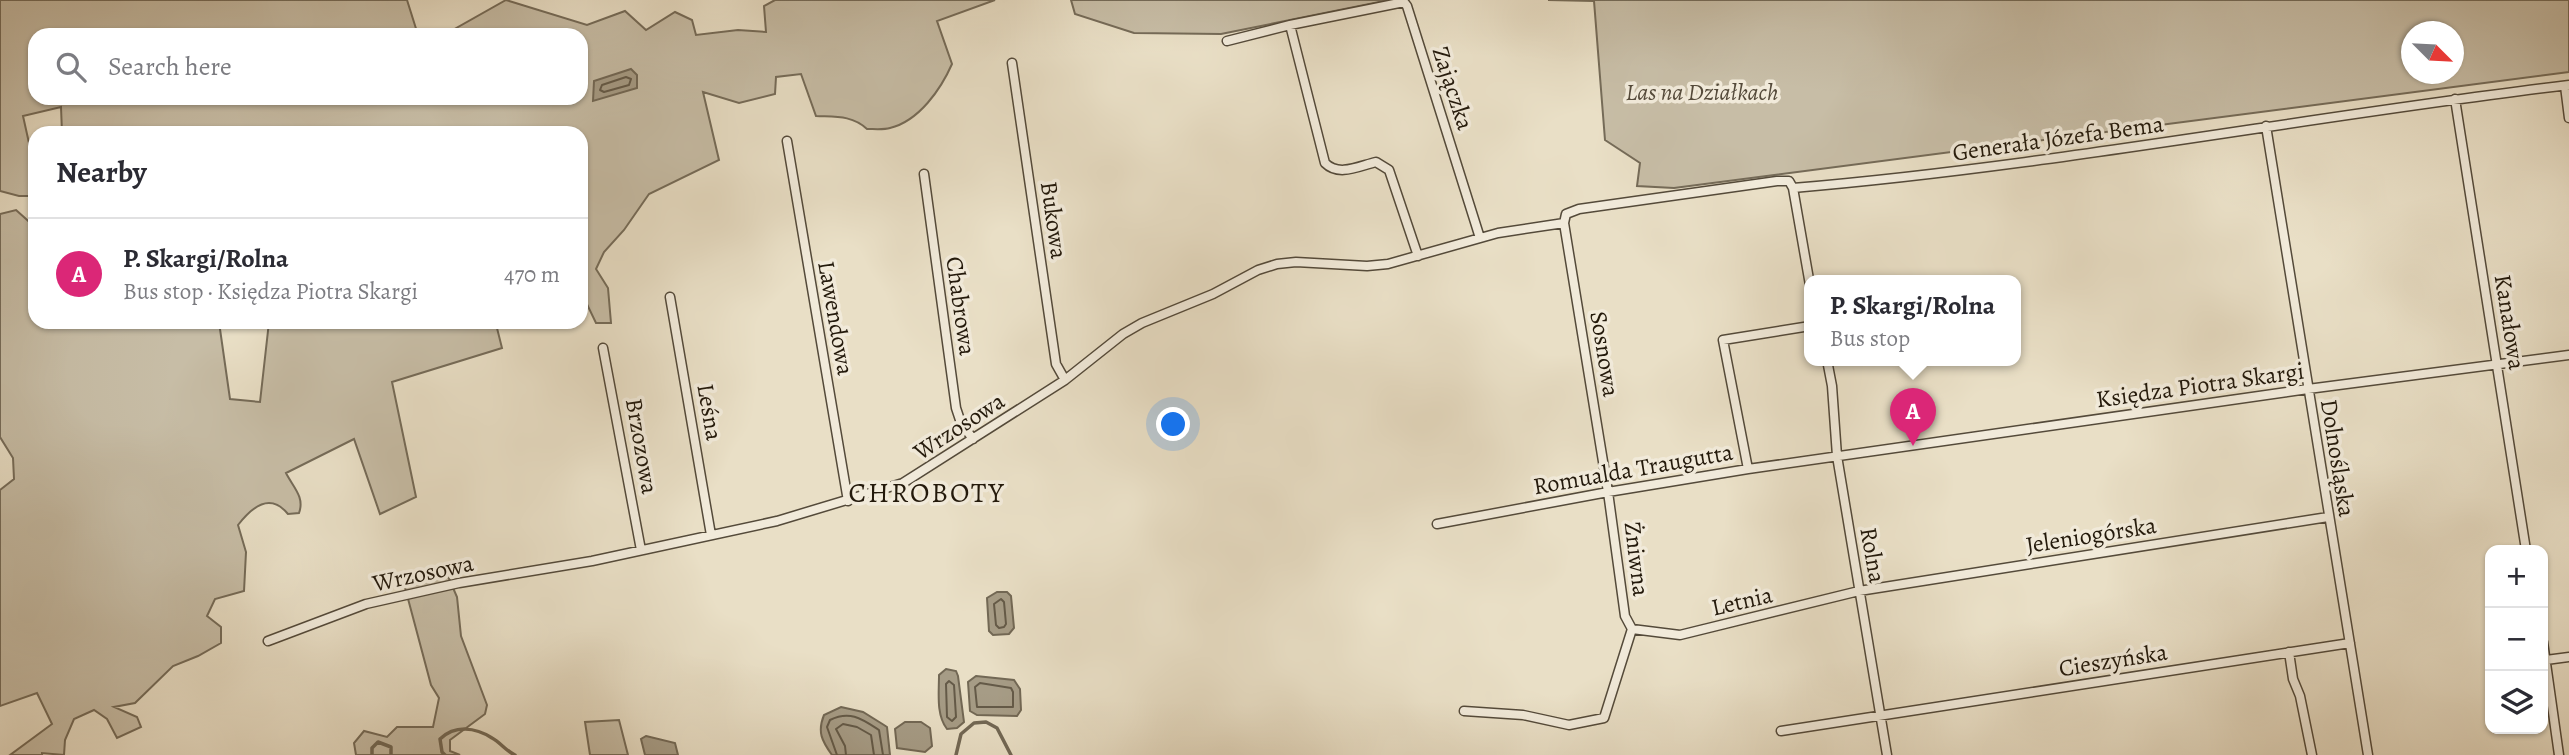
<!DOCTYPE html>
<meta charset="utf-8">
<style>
:root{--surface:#fff;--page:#f2f2f3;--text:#2b2b33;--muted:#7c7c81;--line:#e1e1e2;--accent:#db2777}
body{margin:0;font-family:Alegreya,serif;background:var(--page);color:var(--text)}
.controls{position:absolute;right:21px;bottom:21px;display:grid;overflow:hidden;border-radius:14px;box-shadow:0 2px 5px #0004}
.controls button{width:63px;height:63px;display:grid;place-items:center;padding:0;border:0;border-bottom:2px solid var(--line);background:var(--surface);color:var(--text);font:35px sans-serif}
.compass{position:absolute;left:2401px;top:21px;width:63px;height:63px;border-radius:50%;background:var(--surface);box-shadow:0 2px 5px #0004;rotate:114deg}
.you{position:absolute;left:1174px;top:425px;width:24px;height:24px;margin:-18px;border:5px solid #fff;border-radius:50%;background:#1a73e8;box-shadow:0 0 0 10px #1a73e833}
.badge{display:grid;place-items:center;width:46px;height:46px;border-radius:50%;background:var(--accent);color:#fff;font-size:23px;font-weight:700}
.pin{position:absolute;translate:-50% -58px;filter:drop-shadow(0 2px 4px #0008)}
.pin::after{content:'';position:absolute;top:37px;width:24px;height:21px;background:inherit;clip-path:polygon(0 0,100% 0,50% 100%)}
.popup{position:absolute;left:1804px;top:275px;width:217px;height:91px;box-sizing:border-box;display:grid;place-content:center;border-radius:14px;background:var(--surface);filter:drop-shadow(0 2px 5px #0005);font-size:23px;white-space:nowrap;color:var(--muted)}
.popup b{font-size:26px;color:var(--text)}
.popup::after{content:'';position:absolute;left:50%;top:100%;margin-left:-14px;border:14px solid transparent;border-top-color:var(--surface)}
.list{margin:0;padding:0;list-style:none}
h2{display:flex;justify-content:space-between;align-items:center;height:91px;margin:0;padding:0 28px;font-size:30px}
h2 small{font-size:23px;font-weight:400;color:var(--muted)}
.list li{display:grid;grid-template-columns:46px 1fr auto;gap:21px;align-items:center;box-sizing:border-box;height:112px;padding:0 28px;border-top:2px solid var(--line)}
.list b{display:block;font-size:26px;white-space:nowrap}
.list p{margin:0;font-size:23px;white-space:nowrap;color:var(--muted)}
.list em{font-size:23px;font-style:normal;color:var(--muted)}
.icon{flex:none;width:38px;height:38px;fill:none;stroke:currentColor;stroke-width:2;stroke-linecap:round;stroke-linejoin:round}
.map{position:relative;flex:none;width:2569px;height:755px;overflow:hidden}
.search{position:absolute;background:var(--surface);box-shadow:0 2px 5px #0004;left:28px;top:28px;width:560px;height:77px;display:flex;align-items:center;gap:18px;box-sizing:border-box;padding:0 24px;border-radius:21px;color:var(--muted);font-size:26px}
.panel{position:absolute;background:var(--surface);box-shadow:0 2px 5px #0004;left:28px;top:126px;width:560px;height:203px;border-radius:21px}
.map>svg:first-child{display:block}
</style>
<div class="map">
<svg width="2569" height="755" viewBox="0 0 2569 755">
<rect width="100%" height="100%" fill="#e9dfc6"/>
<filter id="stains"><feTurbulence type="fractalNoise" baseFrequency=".00286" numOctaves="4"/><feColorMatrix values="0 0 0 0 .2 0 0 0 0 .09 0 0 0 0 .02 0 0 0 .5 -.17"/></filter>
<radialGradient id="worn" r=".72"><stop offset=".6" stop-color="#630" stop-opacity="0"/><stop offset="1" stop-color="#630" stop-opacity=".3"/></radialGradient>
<!-- green -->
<path fill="#c7bda6" stroke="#756b58" stroke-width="2" fill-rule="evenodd" d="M0,0h407l11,35h-383v63h546v-63h-137l62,-35 81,25 38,-14 21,19 29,-18 17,8 4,15 42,-5 28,2 -2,-26 11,-6h220l-58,21 15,43c-11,25 -33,57 -62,64 -6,2 -16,1 -23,1 -15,-14 -32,-12 -51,-13l-15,-42 -25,3 -1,17 -36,9 -36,-11 16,68 -70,34 -25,36 -20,22 -8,17 12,19 3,35h-15l-11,-23 -4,2v-169h-519l-1,-26 -38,9 10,45 2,35h-16l-19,-5z
M1071,0h318l-168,34 -87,-1 -59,-19z
M1548,0h1021v72l-895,116 -37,-2 3,-23 -35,-23 -11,-139zM2412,32h42v42h-42z
M16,210l19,17v95h184l11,77 30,3 9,-80h224l3,2 6,24 -110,34 24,115 -36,17 -26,-75 -68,34c7,14 19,24 13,40l-11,1c-18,-22 -36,-7 -50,11l8,27 -2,39 -29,8 -8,17 14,11v16l-23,13 -25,10 -38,37 -21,4 23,10 4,10 -24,11 -10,-19 -13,-9 -20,9 -9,21 -1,15 -22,-2v2h-32l42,-31 -15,-31 -37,13v-216l14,-11 -1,-21 -13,-21v-223z
M444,567l13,30 4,39 26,69 -2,9 -35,26v11l10,4h-104l-2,-12 10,-12 23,6 10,-10h36l6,-29 -8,-13 -28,-105z
M619,720l9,35h-38l-5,-33z"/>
<!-- water -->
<path fill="#a69c86" stroke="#726855" stroke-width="2" d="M631,69l6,6v13l-44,13 1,-20z
M997,592h10l4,4 3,32 -5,6 -16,1 -4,-4 -2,-33z
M946,669l10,2 2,5 6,46 -7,6 -10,1c-11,-14 -8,-36 -8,-54z
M976,676l38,4 6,9 1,21 -4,6 -40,-1 -7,-4 -2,-29z
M841,707l22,5 21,13 3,2 3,28h-58c-10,-14 -15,-23 -8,-40z
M905,722h16l9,6 2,18 -7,6 -28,-4 -2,-19z
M646,736l29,7 3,12h-33l-4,-16z"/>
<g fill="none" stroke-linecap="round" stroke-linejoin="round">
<!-- shore -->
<path stroke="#645a48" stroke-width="2" d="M626,77l5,2 -2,6 -25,7 -4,-2 2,-5z
M1001,599l3,3 2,22 -2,3 -5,1 -3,-3 -2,-21z
M949,681l5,4 2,32 -4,4 -5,-4 -1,-33z
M980,683l31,5 2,4v15h-36l-2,-20z
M837,755l-10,-28 3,-7c20,-10 32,-1 49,10l4,25
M846,755l-1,-9 -9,-17 7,-5 14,3 14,8 3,20"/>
<!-- stream -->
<path stroke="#726855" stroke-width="3.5" d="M372,755v-7l6,-6 13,5v8
M445,755l-3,-3 -2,-13c15,-14 35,-12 52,-1 9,5 14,13 23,17
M956,755l5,-21 13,-11 12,-1 11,6 14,27"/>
<defs>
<path id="minor" d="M1290,25l35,138c14,14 34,3 51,-1l13,8 29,86
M1227,41l63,-16 114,-23 3,4 73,232
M1012,63l44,301 9,16
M2565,86l4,32
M2455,99l71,451
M2266,126l102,629
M787,141l61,360
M924,174l32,234 5,15 12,16
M1793,188c260,-22 517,-72 776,-103
M1564,223l44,269 17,124 7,13
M1564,223l2,-9 13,-5 198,-28h12l4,7 17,97
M670,297l41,238
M603,348l38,202
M1827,360l5,26 5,70 50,299
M1748,469l-25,-129 87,-14
M1437,524l171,-32 140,-23 560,-80 261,-34
M1632,629l48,6 179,-44 469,-74
M268,641l98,-37 93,-21 133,-22 185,-40 126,-38 162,-103 58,-46 19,-11 71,-29 45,-24 19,-6 19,-2 71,4 21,-2 110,-31 66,-10
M2543,642l16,113
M2289,652l4,27 7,17 12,59
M2546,660l23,-3
M1464,711l59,4 46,10 35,-7 28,-89
M1781,731l569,-88"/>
</defs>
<!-- minor casing -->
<use href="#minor" stroke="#544a3a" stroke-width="11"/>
<!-- minor -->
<use href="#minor" stroke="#f1eada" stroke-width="8"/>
</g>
<g text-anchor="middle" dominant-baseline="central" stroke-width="7" stroke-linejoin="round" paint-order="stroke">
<!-- street labels -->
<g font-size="24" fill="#23190b" stroke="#f1eada">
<text transform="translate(1453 88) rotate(72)">Zajączka</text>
<text transform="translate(2058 138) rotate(-8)">Generała Józefa Bema</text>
<text transform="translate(1054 220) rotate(82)">Bukowa</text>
<text transform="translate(961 306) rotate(82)">Chabrowa</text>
<text transform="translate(836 318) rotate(80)">Lawendowa</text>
<text transform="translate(2510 322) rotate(81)">Kanałowa</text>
<text transform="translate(1605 354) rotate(81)">Sosnowa</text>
<text transform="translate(2200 385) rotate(-8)">Księdza Piotra Skargi</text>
<text transform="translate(710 412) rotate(80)">Leśna</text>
<text transform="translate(959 426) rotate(-33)">Wrzosowa</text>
<text transform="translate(642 446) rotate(80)">Brzozowa</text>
<text transform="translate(2338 458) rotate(81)">Dolnośląska</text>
<text transform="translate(1633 469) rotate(-10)">Romualda Traugutta</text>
<text transform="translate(2091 535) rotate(-9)">Jeleniogórska</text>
<text transform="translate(1873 555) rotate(80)">Rolna</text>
<text transform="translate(1637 559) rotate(83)">Żniwna</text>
<text transform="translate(423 573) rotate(-12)">Wrzosowa</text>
<text transform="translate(1742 601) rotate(-13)">Letnia</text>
<text transform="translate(2113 660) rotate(-9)">Cieszyńska</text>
</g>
<!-- park labels -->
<g font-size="24" font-style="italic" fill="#544a3a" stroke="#f1eada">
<text x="1702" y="92">Las na Działkach</text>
</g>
<!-- quarter labels -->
<g font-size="28" letter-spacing="2" fill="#23190b" stroke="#f1eada">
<text x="927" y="493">CHROBOTY</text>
</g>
</g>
<rect width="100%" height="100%" filter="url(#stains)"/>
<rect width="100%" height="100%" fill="url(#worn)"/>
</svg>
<div class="controls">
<button>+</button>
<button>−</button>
<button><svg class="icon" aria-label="layers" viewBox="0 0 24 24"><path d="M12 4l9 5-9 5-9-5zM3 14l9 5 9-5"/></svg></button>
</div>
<svg class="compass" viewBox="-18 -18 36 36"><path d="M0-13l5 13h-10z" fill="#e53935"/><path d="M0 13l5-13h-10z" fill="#7c7c81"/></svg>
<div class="you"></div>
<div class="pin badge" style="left:1913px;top:446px">A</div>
<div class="popup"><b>P. Skargi/Rolna</b>Bus stop</div>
<div class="search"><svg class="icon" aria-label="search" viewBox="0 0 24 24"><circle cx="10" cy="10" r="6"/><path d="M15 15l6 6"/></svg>Search here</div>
<section class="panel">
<h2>Nearby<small></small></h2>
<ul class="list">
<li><span class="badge">A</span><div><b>P. Skargi/Rolna</b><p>Bus stop · Księdza Piotra Skargi</p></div><em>470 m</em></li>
</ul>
</section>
</div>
